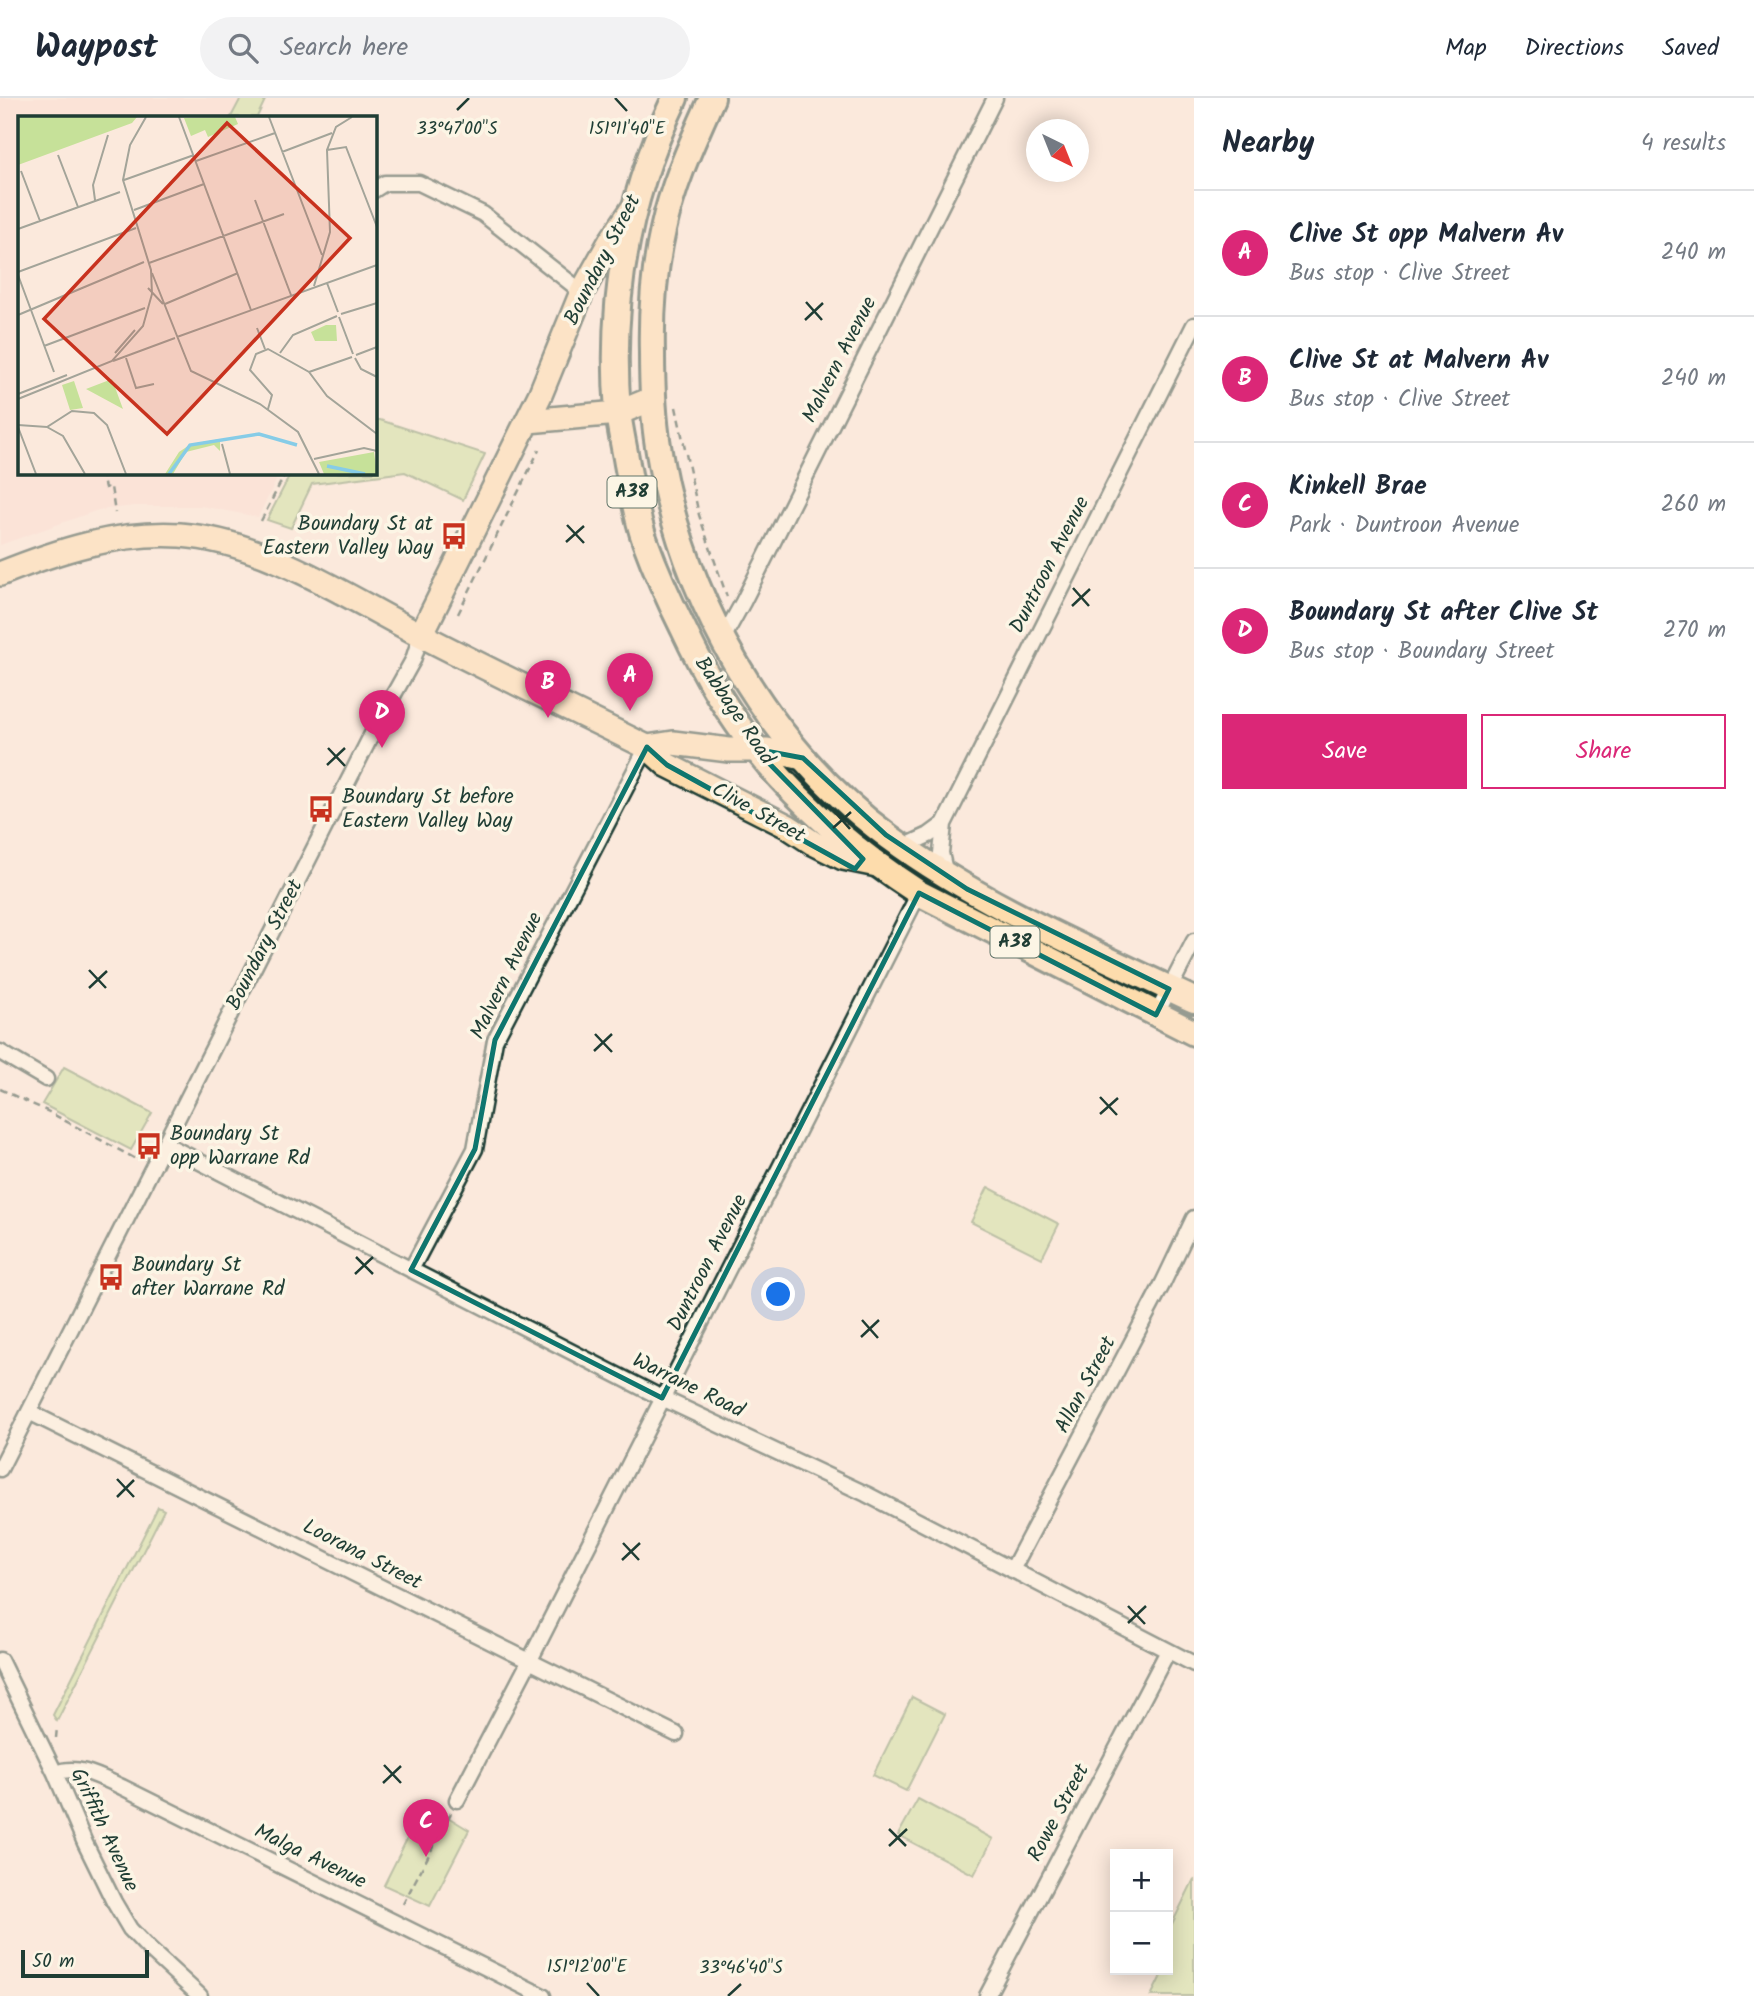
<!DOCTYPE html>
<meta charset="utf-8">
<style>
:root{--surface:#fff;--page:#f2f2f3;--text:#1f2937;--muted:#747a83;--line:#e0e1e3;--accent:#db2777}
body{margin:0;font-family:Kalam,sans-serif;background:var(--page);color:var(--text)}
.controls{position:absolute;right:21px;bottom:21px;display:grid;overflow:hidden;border-radius:0px;box-shadow:0 4px 18px #0003}
.controls button{width:63px;height:63px;display:grid;place-items:center;padding:0;border:0;border-bottom:2px solid var(--line);background:var(--surface);color:var(--text);font:35px sans-serif}
.compass{position:absolute;left:1026px;top:21px;width:63px;height:63px;border-radius:50%;background:var(--surface);box-shadow:0 4px 18px #0003;rotate:137deg}
.scale{position:absolute;left:21px;bottom:18px;width:128px;box-sizing:border-box;padding-left:7px;border:4px solid #1f3d34;border-top:0;font-size:19px;line-height:24px;white-space:nowrap;color:#1f3d34;-webkit-text-stroke:5px #fcf5e5;paint-order:stroke}
.you{position:absolute;left:779px;top:1197px;width:24px;height:24px;margin:-18px;border:5px solid #fff;border-radius:50%;background:#1a73e8;box-shadow:0 0 0 10px #1a73e833}
.badge{display:grid;place-items:center;width:46px;height:46px;border-radius:50%;background:var(--accent);color:#fff;font-size:23px;font-weight:700}
.pin{position:absolute;translate:-50% -58px;filter:drop-shadow(0 2px 4px #0008)}
.pin::after{content:'';position:absolute;top:37px;width:24px;height:21px;background:inherit;clip-path:polygon(0 0,100% 0,50% 100%)}
.list{margin:0;padding:0;list-style:none}
h2{display:flex;justify-content:space-between;align-items:center;height:91px;margin:0;padding:0 28px;font-size:30px}
h2 small{font-size:23px;font-weight:400;color:var(--muted)}
.list li{display:grid;grid-template-columns:46px 1fr auto;gap:21px;align-items:center;box-sizing:border-box;height:126px;padding:0 28px;border-top:2px solid var(--line)}
.list b{display:block;font-size:26px;white-space:nowrap}
.list p{margin:0;font-size:23px;white-space:nowrap;color:var(--muted)}
.list em{font-size:23px;font-style:normal;color:var(--muted)}
.actions{display:flex;gap:14px;padding:21px 28px}
.actions a{flex:1;padding:16px 0;border:2px solid var(--accent);border-radius:0px;text-align:center;font-size:24px;color:var(--accent)}
.actions .main{background:var(--accent);color:#fff}
.icon{flex:none;width:38px;height:38px;fill:none;stroke:currentColor;stroke-width:2;stroke-linecap:round;stroke-linejoin:round}
.map{position:relative;flex:none;width:1194px;height:1898px;overflow:hidden}
header{display:flex;align-items:center;gap:42px;box-sizing:border-box;height:98px;padding:0 35px;background:var(--surface);border-bottom:2px solid var(--line)}
header strong{font-size:33px}
nav{display:flex;gap:38px;margin-inline-start:auto;font-size:24px}
.search{width:490px;height:63px;background:var(--page);display:flex;align-items:center;gap:18px;box-sizing:border-box;padding:0 24px;border-radius:38px;color:var(--muted);font-size:26px}
main{display:flex}
aside{flex:1;background:var(--surface)}
.map>svg:first-child{display:block}
</style>
<header>
<strong>Waypost</strong>
<div class="search"><svg class="icon" aria-label="search" viewBox="0 0 24 24"><circle cx="10" cy="10" r="6"/><path d="M15 15l6 6"/></svg>Search here</div>
<nav><a>Map</a><a>Directions</a><a>Saved</a></nav>
</header>
<main>
<div class="map">
<svg width="1194" height="1898" viewBox="0 0 1194 1898">
<rect width="100%" height="100%" fill="#fbe9dc"/>
<filter id="ink" filterUnits="userSpaceOnUse"><feTurbulence type="fractalNoise" baseFrequency=".0143" numOctaves="2"/><feDisplacementMap in="SourceGraphic" scale="14" xChannelSelector="R" yChannelSelector="G"/><feConvolveMatrix kernelMatrix="1 2 1 2 8 2 1 2 1" color-interpolation-filters="sRGB"/></filter>
<g filter="url(#ink)">
<!-- built -->
<path fill="#fadbd1" d="M0,0h241l-10,19h-212v355l261,1 -22,44 -57,-11h-66l-37,4 -98,35z"/>
<!-- green -->
<path fill="#c6e199" stroke="#728f66" stroke-width="2" d="M241,0h25l-9,19h-26z
M375,322h5l105,34 -22,46 -58,-28 -93,12 -21,44 -24,-8 24,-47 83,-1z
M64,969l88,46 -21,37 -89,-46z
M988,1089l71,37 -17,34 -71,-36z
M158,1409l6,3 -107,211 -4,-6z
M912,1599l33,17 -39,77 -33,-16z
M918,1701l75,40 -19,36 -76,-40z
M425,1705l44,27 -39,76 -46,-21z
M1194,1781v117h-43l13,-26h4l2,-11 -2,-1v-26z"/>
<g fill="none" stroke-linecap="round" stroke-linejoin="round">
<defs>
<path id="minor" d="M374,92l11,-7h34l64,31 99,78
M722,542l21,-38 252,-504
M903,749l26,-12 15,-11
M946,777l-5,-22 3,-29 250,-499
M1156,917l38,-74
M0,954l46,27
M165,1046l497,254 204,96 328,170
M411,1172l64,-121 20,-109 152,-293
M29,1314l647,322
M0,1371l375,-741 38,-68 8,-25
M1012,1472l151,-287 31,-65
M0,1562l55,113 30,70 29,59 16,27 20,21 50,46
M55,1675c24,-9 45,4 67,14l421,209
M457,1702l72,-138 390,-769
M987,1898l181,-345"/>
<path id="primary" d="M528,323l90,-8 34,-14
M0,476c57,-23 118,-43 180,-39 85,6 165,61 239,99 75,39 152,75 228,113l20,18 120,61 26,17 30,15 34,7
M421,537l119,-240 42,-103 28,-50 23,-34
M647,649l26,-4 56,7h38l36,8"/>
<path id="trunk" d="M675,0c-47,98 -66,205 -57,314 2,17 6,34 9,52 5,25 9,52 18,77 11,30 24,59 38,87 20,43 44,85 74,122 44,57 102,104 162,143l275,140
M712,0c-19,43 -39,85 -49,132 -9,40 -12,82 -11,123 0,31 1,62 6,93 23,149 108,301 231,391 92,68 202,114 305,163"/>
</defs>
<!-- minor casing -->
<use href="#minor" stroke="#1f3d34" stroke-width="19"/>
<!-- primary casing -->
<use href="#primary" stroke="#1f3d34" stroke-width="28"/>
<!-- trunk casing -->
<use href="#trunk" stroke="#1f3d34" stroke-width="30"/>
<!-- path -->
<path stroke="#1f3d34" stroke-width="2.5" stroke-dasharray="7 5" stroke-linecap="butt" d="M676,309l23,108 28,82
M101,374l4,16 6,-1 4,26
M261,423l25,-49
M458,516l81,-164
M0,991l47,22 89,48
M56,1640l1,-11
M403,1806l48,-91"/>
<!-- minor -->
<use href="#minor" stroke="#fcf5e5" stroke-width="14"/>
<!-- primary -->
<use href="#primary" stroke="#fddcac" stroke-width="23"/>
<!-- trunk -->
<use href="#trunk" stroke="#fddcac" stroke-width="24"/>
</g>
</g>
<!-- marked area -->
<path d="M0 0H1194V1898H0ZM647,649l20,18 188,104 8,-10 -108,-110 48,9 83,77 81,54 202,100 -13,26 -237,-122 -257,505 -251,-128 64,-121 20,-109z" fill="#fbe9dc" fill-opacity=".55" fill-rule="evenodd"/>
<path fill="none" stroke="#0f766e" stroke-width="5" stroke-linejoin="round" d="M647,649l20,18 188,104 8,-10 -108,-110 48,9 83,77 81,54 202,100 -13,26 -237,-122 -257,505 -251,-128 64,-121 20,-109z"/>
<!-- ticks -->
<path fill="none" stroke="#1f3d34" stroke-width="2.5" d="M615,0l12,13M457,12l12,-12M806,204l16,18M805,222l18,-17M567,427l17,18M566,444l18,-16M1073,490l16,18M1072,508l18,-17M328,650l17,18M327,667l18,-17M834,713l16,18M833,730l18,-16M89,872l17,18M89,890l18,-17M595,936l17,18M594,953l18,-17M1100,999l17,18M1100,1016l18,-16M356,1159l17,17M355,1176l18,-17M862,1222l16,18M861,1239l18,-17M117,1381l17,18M117,1399l17,-17M623,1445l16,17M622,1462l18,-17M1128,1508l17,18M1128,1525l18,-17M384,1667l17,18M383,1685l18,-17M889,1731l17,17M889,1748l18,-17M587,1885l12,13M728,1898l13,-12"/>
<!-- icons -->
<defs>
<symbol id="bus-bare" viewBox="-9 -9 18 18"><path d="M-5-6H5V4H4V6H2V4H-2V6H-4V4H-5ZM-3.5-4V0h7V-4ZM-3.5 1.2v1.5H-2V1.2ZM2 1.2v1.5H3.5V1.2Z" fill="#c8321e" stroke="#fcf5e5" stroke-width="2.5" paint-order="stroke"/></symbol>
</defs>
<g fill-rule="evenodd">
<use href="#bus-bare" x="435" y="419" width="38" height="38"/>
<use href="#bus-bare" x="302" y="692" width="38" height="38"/>
<use href="#bus-bare" x="130" y="1029" width="38" height="38"/>
<use href="#bus-bare" x="92" y="1160" width="38" height="38"/>
</g>
<g text-anchor="middle" dominant-baseline="central" stroke-width="7" stroke-linejoin="round" paint-order="stroke">
<!-- shield labels -->
<g fill="#fcf5e5" stroke="#617469" stroke-width="2">
<rect x="607.5" y="378.5" width="49" height="31" rx="5"/>
<rect x="990.5" y="828.5" width="49" height="31" rx="5"/>
</g>
<g font-size="19" font-weight="bold" fill="#1f3d34">
<text x="632" y="394">A38</text>
<text x="1015" y="844">A38</text>
</g>
<!-- street labels -->
<g font-size="21" fill="#1f3d34" stroke="#fcf5e5">
<text transform="translate(603 162) rotate(-63)">Boundary Street</text>
<text transform="translate(840 262) rotate(-63)">Malvern Avenue</text>
<text transform="translate(1050 467) rotate(-63)">Duntroon Avenue</text>
<text transform="translate(734 613) rotate(56)">Babbage Road</text>
<text transform="translate(758 715) rotate(29)">Clive Street</text>
<text transform="translate(265 847) rotate(-63)">Boundary Street</text>
<text transform="translate(507 878) rotate(-64)">Malvern Avenue</text>
<text transform="translate(708 1165) rotate(-63)">Duntroon Avenue</text>
<text transform="translate(1086 1287) rotate(-62)">Allan Street</text>
<text transform="translate(688 1288) rotate(26)">Warrane Road</text>
<text transform="translate(362 1457) rotate(27)">Loorana Street</text>
<text transform="translate(1059 1715) rotate(-62)">Rowe Street</text>
<text transform="translate(104 1732) rotate(65)">Griffith Avenue</text>
<text transform="translate(310 1759) rotate(26)">Malga Avenue</text>
</g>
<!-- poi labels -->
<g font-size="21" fill="#1f3d34" stroke="#fcf5e5" text-anchor="start">
<text x="433" y="426" text-anchor="end">Boundary St at<tspan x="433" dy="24">Eastern Valley Way</tspan></text>
<text x="342" y="699">Boundary St before<tspan x="342" dy="24">Eastern Valley Way</tspan></text>
<text x="170" y="1036">Boundary St<tspan x="170" dy="24">opp Warrane Rd</tspan></text>
<text x="132" y="1167">Boundary St<tspan x="132" dy="24">after Warrane Rd</tspan></text>
</g>
</g>
<!-- overview -->
<g transform="translate(18 18)">
<rect width="359" height="359" fill="#fbe9dc"/>
<path d="M0,1h119l-5,6 -114,42zM217,1l3,7 -30,13 -3,-7 -14,6 -7,-18zM308,209h10l1,16h-22l-4,-9zM94,263l11,30 -37,-20zM56,265l9,27 -13,2 -8,-25zM202,323v12l-6,-6 -28,7 -13,22h-8l14,-22 12,-8zM356,336l3,22h-53l-5,-12z" fill="#c6e199"/>
<path fill="none" stroke="#86cce7" stroke-width="3.5" d="M309,350l38,8M151,358l21,-29 69,-11 38,11"/>
<path fill="none" stroke="#a3a499" stroke-width="2" d="M161,1l72,193M251,1l53,138M309,34l19,-3 31,80M264,36l50,-19M40,39l20,52M178,45l79,-28M3,55l19,50M106,64l70,-25M77,84l-2,-15 15,-50M237,84l36,95M116,94l70,-26M0,113l102,-37M131,147l135,-49M0,156l118,-44M134,157l39,98 69,33 38,28 21,42M0,159l36,97M309,167l11,29M296,170l16,-54 -3,-82 9,-23 16,-10M130,172l15,16M147,188l73,-31M323,198l36,-11M0,199l126,-53M321,201l14,37M239,212l8,21M159,221l200,-72M26,230l101,-38M97,237l20,-23M262,237l13,-18 44,-19M338,239l21,-8M108,242l10,30 18,-4M337,242l6,11 16,8M95,245l62,-23M291,256l43,-15M0,278l49,-19M0,283l94,-38 31,-35 9,-32 -1,-24 -28,-90 7,-35 16,-28M250,293l4,-14 -22,-25 6,-16 12,-5 41,23 18,24 50,38M0,309l29,2 25,-16 22,2 13,12 19,49M0,311l18,47M29,311l16,9 22,38M204,328l8,30M296,343l50,-11 13,3"/>
<path fill="#c8321e" fill-opacity="0.15" stroke="#c8321e" stroke-width="3.5" d="M209,7l123,115 -183,196 -123,-115z"/>
<rect width="359" height="359" fill="none" stroke="#1f3d34" stroke-width="3.5"/>
</g>
<g font-size="18" text-anchor="middle" fill="#1f3d34" stroke="#fcf5e5" stroke-width="7" stroke-linejoin="round" paint-order="stroke">
<text x="457" y="36">33°47'00"S</text>
<text x="627" y="36">151°11'40"E</text>
<text x="587" y="1874">151°12'00"E</text>
<text x="741" y="1875">33°46'40"S</text>
</g>
</svg>
<div class="controls">
<button>+</button>
<button>−</button>
</div>
<svg class="compass" viewBox="-18 -18 36 36"><path d="M0-13l5 13h-10z" fill="#e53935"/><path d="M0 13l5-13h-10z" fill="#747a83"/></svg>
<div class="scale">50 m</div>
<div class="you"></div>
<div class="pin badge" style="left:630px;top:613px">A</div>
<div class="pin badge" style="left:548px;top:620px">B</div>
<div class="pin badge" style="left:426px;top:1759px">C</div>
<div class="pin badge" style="left:382px;top:650px">D</div>
</div>
<aside>
<h2>Nearby<small>4 results</small></h2>
<ul class="list">
<li><span class="badge">A</span><div><b>Clive St opp Malvern Av</b><p>Bus stop · Clive Street</p></div><em>240 m</em></li>
<li><span class="badge">B</span><div><b>Clive St at Malvern Av</b><p>Bus stop · Clive Street</p></div><em>240 m</em></li>
<li><span class="badge">C</span><div><b>Kinkell Brae</b><p>Park · Duntroon Avenue</p></div><em>260 m</em></li>
<li><span class="badge">D</span><div><b>Boundary St after Clive St</b><p>Bus stop · Boundary Street</p></div><em>270 m</em></li>
</ul>
<div class="actions"><a class="main">Save</a><a>Share</a></div>
</aside>
</main>
